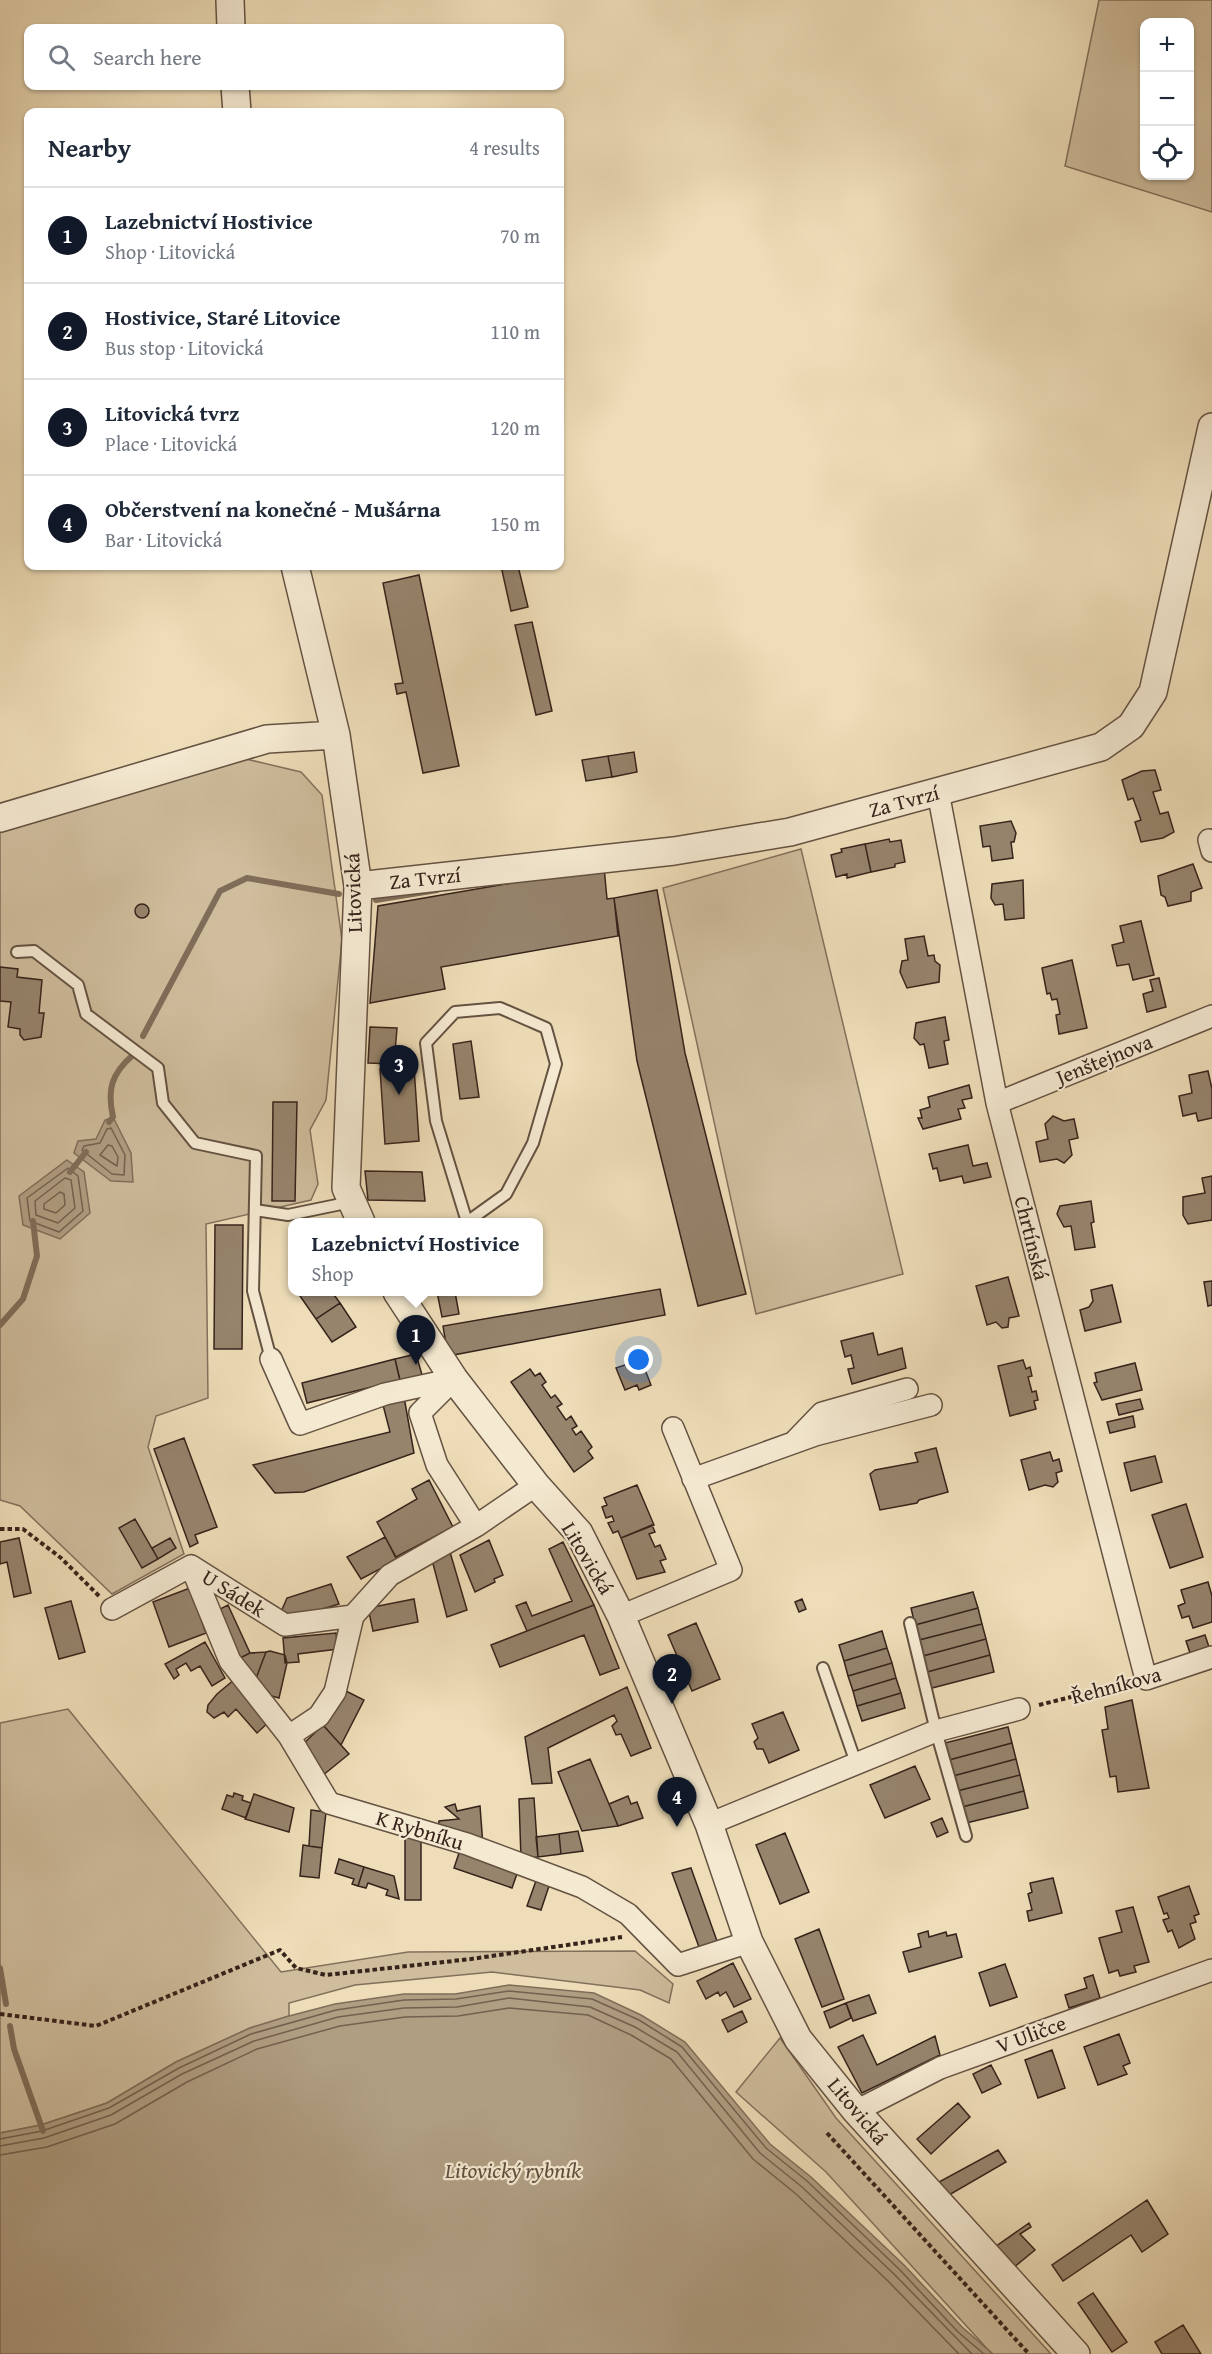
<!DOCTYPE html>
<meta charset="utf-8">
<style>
:root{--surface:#fff;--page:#f2f2f3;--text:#1f2937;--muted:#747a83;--line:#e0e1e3;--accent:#111827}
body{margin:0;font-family:"Gentium Book Plus",serif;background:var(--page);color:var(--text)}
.controls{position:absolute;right:18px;top:18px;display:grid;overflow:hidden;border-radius:12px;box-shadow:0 2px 4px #0004}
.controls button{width:54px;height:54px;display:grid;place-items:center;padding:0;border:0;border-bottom:2px solid var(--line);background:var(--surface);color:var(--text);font:30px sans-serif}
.you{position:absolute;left:639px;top:1360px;width:21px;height:21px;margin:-15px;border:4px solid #fff;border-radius:50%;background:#1a73e8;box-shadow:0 0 0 9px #1a73e833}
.badge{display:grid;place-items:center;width:39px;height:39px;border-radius:50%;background:var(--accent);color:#fff;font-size:20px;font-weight:700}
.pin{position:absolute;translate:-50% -50px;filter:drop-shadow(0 2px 3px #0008)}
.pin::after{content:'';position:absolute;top:32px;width:21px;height:18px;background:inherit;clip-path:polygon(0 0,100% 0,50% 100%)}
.popup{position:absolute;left:288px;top:1218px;width:255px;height:78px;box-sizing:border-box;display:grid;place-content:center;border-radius:12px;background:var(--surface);filter:drop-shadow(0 2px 4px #0005);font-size:20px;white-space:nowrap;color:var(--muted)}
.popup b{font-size:22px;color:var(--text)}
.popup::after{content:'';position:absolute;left:50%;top:100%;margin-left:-12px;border:12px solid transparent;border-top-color:var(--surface)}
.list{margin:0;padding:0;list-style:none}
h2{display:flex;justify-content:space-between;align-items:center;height:78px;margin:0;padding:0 24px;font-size:26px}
h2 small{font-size:20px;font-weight:400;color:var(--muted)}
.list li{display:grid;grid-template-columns:39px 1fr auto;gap:18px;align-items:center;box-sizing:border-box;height:96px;padding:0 24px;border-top:2px solid var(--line)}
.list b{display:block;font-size:22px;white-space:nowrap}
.list p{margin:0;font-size:20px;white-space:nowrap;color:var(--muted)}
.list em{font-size:20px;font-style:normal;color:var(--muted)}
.icon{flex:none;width:33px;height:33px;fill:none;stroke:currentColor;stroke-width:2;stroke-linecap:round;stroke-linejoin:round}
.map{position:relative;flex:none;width:1212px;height:2354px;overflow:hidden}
.search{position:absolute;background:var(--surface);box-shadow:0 2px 4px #0004;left:24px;top:24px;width:540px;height:66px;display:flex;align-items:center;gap:15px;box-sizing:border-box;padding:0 21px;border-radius:12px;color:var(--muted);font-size:22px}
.panel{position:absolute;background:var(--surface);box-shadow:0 2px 4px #0004;left:24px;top:108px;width:540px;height:462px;border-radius:12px}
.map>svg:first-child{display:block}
</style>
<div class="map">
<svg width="1212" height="2354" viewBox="0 0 1212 2354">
<rect width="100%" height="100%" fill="#eeddb8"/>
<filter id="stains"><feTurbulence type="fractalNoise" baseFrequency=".00333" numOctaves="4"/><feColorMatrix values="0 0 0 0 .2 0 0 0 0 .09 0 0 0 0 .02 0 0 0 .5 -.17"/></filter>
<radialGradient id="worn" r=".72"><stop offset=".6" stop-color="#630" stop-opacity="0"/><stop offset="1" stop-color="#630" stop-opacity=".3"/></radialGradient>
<!-- green -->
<path fill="#cfbd9d" stroke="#83705c" stroke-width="1.5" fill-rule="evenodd" d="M1099,0h113v212l-147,-46zM1144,22h46v154h-46z
M246,759l55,13 21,23 20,145 -16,160 -16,30 8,54 -7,16 -105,24 2,174 -52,18 -8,31 36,107 -72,40 -92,-88 -20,-6v-672z
M801,849l102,425 -147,40 -93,-426z
M68,1709l213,263 127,-20 227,-1 38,33 -4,19 -29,-13 -148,-18 -137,13 -66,18v13l-39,12 -74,34 -69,41 -66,22 -41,8v-410z
M780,2038l56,80 215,236h-59l-166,-182 -90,-80z"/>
<!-- water -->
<path fill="#b09e83" stroke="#806d59" stroke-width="1.5" d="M113,1117l18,36 2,29 -22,-1 -37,-28 4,-12 18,-2 9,-19z
M67,1160l17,12 6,41 -30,26 -37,-14 -4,-29z
M509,1985l85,8 47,22 44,27 85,102 41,33 93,88 58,62 31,27h-993v-221l41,-8 66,-22 69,-41 74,-34 39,-12 46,-12 69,-10h51z"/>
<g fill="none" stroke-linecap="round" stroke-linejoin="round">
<!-- shore -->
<path stroke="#74604f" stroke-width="1.5" d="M111,1128l14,27 -1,20 -12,-1 -30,-24 2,-4 16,-3 7,-14z
M108,1145l4,1 6,11 -1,9 -17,-11z
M68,1168l10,8 5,35 -24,21 -29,-11 -3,-23z
M65,1178l6,2 4,28 -17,15 -22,-8 -1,-14z
M60,1192l4,2 1,11 -9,8 -12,-4v-5z
M0,2139l42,-8 67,-23 70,-40 72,-34 85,-24 68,-10 52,-1 53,-8 83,8 47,21 43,27 84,101 41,33 93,89 58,62 26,22
M0,2146l44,-8 67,-23 71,-41 72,-33 84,-24 66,-9 53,-1 52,-9 81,9 45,20 42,25 83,101 42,34 93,88 77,79
M0,2155l47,-8 68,-23 72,-42 70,-33 83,-23 65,-9 53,-1 51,-8 79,7 43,20 40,24 82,100 43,35 92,87 71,73"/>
<!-- stream -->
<path stroke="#806d59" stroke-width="6" d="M376,900l61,-10
M143,1036l77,-145 27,-13 92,16
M109,1122l4,-5c-6,-27 -2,-43 20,-62
M70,1172l16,-20
M0,1325l23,-26 14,-43 -4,-35
M0,1968l6,36
M10,2026l4,23 29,82"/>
</g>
<!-- building -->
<path fill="#96846d" stroke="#37231b" stroke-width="1.5" d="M501,566h17l10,41 -17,4z
M419,575l40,191 -36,7 -17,-81 -9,2 -2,-10 8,-1 -20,-100z
M532,622l20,89 -16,4 -21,-90z
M634,752l3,20 -25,5 -4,-21z
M608,756l4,21 -26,4 -4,-21z
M1155,770l6,20 -8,2 7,22 8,-2 6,20 -11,6 -22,4 -6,-20 6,-2 -8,-22 -5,2 -6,-20 20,-9z
M1011,821l5,12 -2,9h-3l2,16 -21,3 -2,-15 -7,1 -3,-21z
M889,839l1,3 11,-2 4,22 -10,2v3l-24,5 -6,-28z
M865,844l6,28 -24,6v-4l-11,3 -5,-22 11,-3 -1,-3z
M1193,864l9,24 -11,4v9l-23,5 -3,-9 -4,-2 -3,-19z
M604,867l3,32 7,-1 4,38 -177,31 4,22 -75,14 8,-97z
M1023,880l1,38 -19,2 -2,-16 -8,1 -4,-7 1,-14z
M657,890l28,163 61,241 -48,12 -61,-245 -23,-163z
M135 911a7 7 0 1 1 14 0a7 7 0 1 1-14 0Z
M1141,921l13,54 -21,5 -4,-16 -12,2 -5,-21 12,-3 -4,-16z
M924,936l4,20 6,-1 1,6 5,4 -1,17 -32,6 -7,-16 2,-11 6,-1 -3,-21z
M1072,960l15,68 -28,6 -3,-19 4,-1 -3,-15 -5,1 -2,-7 -3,1 -5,-26z
M0,967l18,2 -1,8 25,3 -3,33h5l-3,24 -17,3 -4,-5v-6l-12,-2 3,-25 -11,-1z
M1159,978l7,29 -19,5 -4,-18 10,-3 -3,-11z
M945,1017l4,23 -5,1 4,23 -19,4 -5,-24 -4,1 -6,-7 2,-15z
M370,1027l27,1 -3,36 -26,-1z
M471,1041l8,56 -19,2 -7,-55z
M414,1067l5,74 -34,3 -5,-75z
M1208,1071l4,18v29l-14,3 -2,-8 -13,3 -4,-20 13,-3 -3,-18z
M969,1085l3,13 -10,2 3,8 -7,1 3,10 -38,10 -5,-11h4l-2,-8 10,-3 -2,-10z
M273,1102h24l-2,99h-23z
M1053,1116l11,5 10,-2 4,19 -9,2 3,15 -8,8 -7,-4 -17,3 -4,-20 12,-3 -3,-15z
M968,1145l5,21 14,-3 4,14 -27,6 -2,-7 -22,5 -3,-13 -4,1 -4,-15z
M365,1171l57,1 3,29 -57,-1z
M1212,1176v44l-24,4 -5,-9v-18l22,-4 -3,-15z
M1091,1201l3,21 -3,1 4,24 -20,3 -4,-24 -7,1 -7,-13 3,-8z
M215,1225h28l-1,124h-28z
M1008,1277l11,39 -10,2 -1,9 -6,1 -6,-6 -9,3 -11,-39z
M1212,1281v24l-4,1 -4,-24z
M1112,1285l9,37 -36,9 -5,-21 9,-3 4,-6 -2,-11z
M660,1289l5,26 -217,41 -5,-30z
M307,1292h25l8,11 -24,16 -16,-23z
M437,1292h18l4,22 -17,3z
M340,1303l16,24 -24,15 -16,-23z
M873,1333l5,22 24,-7 4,20 -54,16 -4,-15 6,-1 -3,-13 -6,2 -4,-16z
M416,1354l6,21 -22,6 -5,-22z
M639,1354l12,31 -12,5 -2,-5 -12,5 -9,-22 12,-4 -1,-5z
M395,1359l5,21 -93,23 -5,-20z
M1023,1360l3,9 4,-2 2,9 -4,1 4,15 4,-1 2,9 -4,1 2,8 -26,7 -12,-50z
M1135,1363l7,27 -40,10 -8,-17 3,-1 -2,-9z
M530,1369l5,7 5,-3 6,9 -4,3 9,13 4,-3 7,9 -5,3 9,13 5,-4 6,10 -5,3 4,6 5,-4 11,16 -4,4 5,7 -19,14 -63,-90z
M404,1397l10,56 -110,39 -29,1 -22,-28 137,-33 -8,-31z
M1140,1399l3,10 -24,6 -3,-11z
M1133,1416l2,11 -25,6 -3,-11z
M184,1438l33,89 -22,8 3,8 -8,4 -36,-98z
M936,1448l12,44 -29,8 -2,3 -37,7 -10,-36 5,-4 43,-8 -3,-9z
M1050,1452l3,9 6,-2 3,12 -6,2 2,9 -5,5 -8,-2 -16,5 -8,-30z
M1155,1456l7,26 -31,9 -7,-28z
M429,1480l24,47 -57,30 -19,-35 40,-23 -5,-10z
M637,1485l17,40 -33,13 -3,-7 -5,2 -5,-10 6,-2 -2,-5 -6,2 -4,-11 5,-2 -3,-7z
M1186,1504l17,53 -33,11 -18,-53z
M135,1519l23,40 -16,9 -23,-40z
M652,1525l3,7 -6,2 6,13 5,-2 6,14 -6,2 5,11 -28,7 -16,-41z
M385,1537l12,23 -36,19 -14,-22z
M19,1538l12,55 -17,4 -7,-35 -7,2v-22z
M170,1538l6,10 -18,11 -6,-11z
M489,1540l14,35 -9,4 1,3 -20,10 -15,-37z
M563,1542l31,63 -67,26 -11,-25 10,-4 6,14 40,-15 -23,-52z
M450,1552l17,58 -20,7 -15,-57z
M1208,1582l4,14v26l-19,6 -4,-12 -7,2 -4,-12 7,-3 -4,-13z
M331,1584l8,20 -46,14 -12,-6 6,-14z
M190,1588l16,45 -37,14 -16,-45z
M973,1592l5,16 -63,17 -4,-17z
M414,1599l4,23 -45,9 -5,-23z
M802,1599l4,10 -7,3 -4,-10z
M71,1601l14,51 -26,7 -14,-51z
M228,1605l22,48 -14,7 -22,-48z
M594,1605l25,63 -19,7 -16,-40 -84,32 -9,-22z
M978,1608l4,16 -63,16 -4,-15z
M696,1623l24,56 -28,12 -24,-56z
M982,1624l4,15 -63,17 -4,-16z
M882,1631l5,17 -43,13 -5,-16z
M336,1633l2,16 -40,5 1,8 -14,1 -2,-25z
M1205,1635l4,12 -19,6 -4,-12z
M986,1639l4,16 -63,17 -4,-16z
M205,1642l20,36 -13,8 -12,-20 -9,5 -5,-8 -10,6 3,6 -5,4 -9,-15z
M887,1648l5,15 -44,13 -4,-15z
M270,1651l15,4 2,8 -8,35 -11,-3 -13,-14 11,-29z
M266,1652l-11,29 -19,-21 14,-7z
M990,1655l4,17 -62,16 -5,-16z
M892,1663l4,15 -43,13 -5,-15z
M896,1678l5,15 -44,13 -4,-15z
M235,1679l36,41 -14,13 -21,-24 -8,8 -4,-5 -10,6 -7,-6 1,-7 9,-11z
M627,1687l24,61 -20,8 -10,-22 -5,1 -4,-9 5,-5 -3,-6 -66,33 4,35 -20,1 -7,-47z
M340,1688l24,12 -23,45 -18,-20z
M901,1693l4,15 -43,13 -5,-15z
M1132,1700l17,88 -31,4 -2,-16 -6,1 -8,-47 6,-1 -3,-22z
M783,1712l16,38 -30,13 -6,-14h-6l-3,-7 4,-4 -6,-14z
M323,1725l26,29 -27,22 -22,-29z
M1008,1727l4,16 -63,17 -4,-17z
M1012,1743l4,16 -63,17 -4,-16z
M590,1759l19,45 9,22 -36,5 -24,-59z
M1016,1759l4,16 -63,16 -4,-15z
M915,1766l15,33 -45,19 -15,-33z
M1020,1775l4,16 -62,16 -5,-16z
M1024,1791l4,17 -62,15 -4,-16z
M234,1793l9,3 -1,4 9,3 -5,15 -24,-9 5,-14 6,2z
M254,1794l40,14 -5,24 -44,-13z
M628,1796l3,8 6,-2 6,16 -25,8 -9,-22z
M534,1798l4,59 -17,2 -2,-60z
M455,1804l2,7 23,-5 3,40 -45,-18 1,-7 20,-2 -14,-12z
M311,1810l15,2 -4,36 -13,-2z
M942,1818l6,14 -11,5 -6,-14z
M578,1831l5,20 -22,3 -2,-20z
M785,1833l24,59 -29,12 -24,-59z
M559,1834l2,20 -23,3 -2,-20z
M405,1838h16v62h-16z
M303,1845l19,3 -3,30 -19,-2z
M460,1850l58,21 -6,17 -58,-20z
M339,1859l25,8 -6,19 -6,-2 2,-5 -19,-6z
M364,1867l30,9 5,23 -13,-4 2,-5 -20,-7 -2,5 -8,-2z
M691,1868l26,73 -18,6 -27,-74z
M537,1878l13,5 -9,27 -14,-4z
M1053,1878l9,35 -33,8 -2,-10 5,-1 -4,-16 4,-2 -2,-9z
M1189,1886l10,28 -5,2 2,6 -6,2 5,15 -16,9 -7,-18 -4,2 -5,-12 6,-2 -2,-5 -3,1 -6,-17z
M1133,1907l16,55 -15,4 2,6 -16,4 -2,-6 -9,3 -10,-35 23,-6 -6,-21z
M819,1929l25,70 -22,8 -27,-68z
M928,1931l1,6 17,-5 1,4 9,-2 6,23 -53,15 -6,-20 18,-5 -3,-13z
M733,1963l18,36 -17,8 -8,-15 -6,4 -2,-4 -12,7 -9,-18z
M1005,1964l12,33 -27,9 -11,-33z
M1093,1975l7,23 -31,10 -4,-13 22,-7 -3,-10z
M869,1995l7,18 -23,8 -7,-18z
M846,2003l5,15 -21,10 -6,-16z
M742,2011l5,11 -19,10 -6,-12z
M1119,2034l11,29 -7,3 4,8 -29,11 -14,-38z
M863,2035l14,30 58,-29 5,19 -78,38 -24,-46z
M1052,2050l13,38 -27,10 -13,-38z
M991,2065l10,19 -19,9 -9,-19z
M958,2103l12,14 -39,37 -14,-15z
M998,2150l8,12 -57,33 -10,-13z
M1147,2200l21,34 -26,18 -11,-17 -68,46 -11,-16z
M1029,2223l2,4 -11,7 15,16 -22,18 -18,-21z
M1093,2293l34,49 -15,10 -34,-49z
M1183,2325l18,29h-39l-7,-12z"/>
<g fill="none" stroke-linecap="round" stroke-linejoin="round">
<defs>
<path id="service" d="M17,952l17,-1 44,34 8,29 72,54 5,35 32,40 61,13 -3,135 18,68
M255,1210l33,5 63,-13
M466,1222h1l39,-28 27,-51 23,-79 -10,-36 -46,-20 -45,4 -29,31 10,78 31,101
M910,1623l26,108 30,105
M823,1668l33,95"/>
<path id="minor" d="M938,792l59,311 149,576 66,-22
M1209,840l3,11
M997,1103l215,-87
M271,1359l29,65 85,-30 69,-15
M454,1379l-34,34 17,52 39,61 60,-41
M796,1440l26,-27 85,-24
M693,1479l122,-44 116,-30
M191,1566l39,95 59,75 40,67 138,41 115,43 46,27 50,51 71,-23
M112,1609l79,-43 94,59 68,-9 37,-41 86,-49
M621,1616l110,-46 -58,-142
M289,1736l30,-20 16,-24 18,-76
M709,1824l227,-93 83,-22
M856,2111l84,-43 272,-98"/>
<path id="tertiary" d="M230,0l1,28
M235,86l2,26
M295,566l41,169 22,151 -12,302 15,34
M0,818l267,-79 69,-4
M358,886l316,-35 116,-19 311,-85 30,-21 22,-34 59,-265
M397,1292l57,87 82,106 43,48 42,83 88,208 40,118 49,97 58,72 220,243"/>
</defs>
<!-- service casing -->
<use href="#service" stroke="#655242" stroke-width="14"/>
<!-- minor casing -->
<use href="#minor" stroke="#655242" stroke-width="24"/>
<!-- tertiary casing -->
<use href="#tertiary" stroke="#655242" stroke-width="30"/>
<!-- path -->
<path stroke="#37231b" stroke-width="4" stroke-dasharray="4.5 3" stroke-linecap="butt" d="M0,1529h23l38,29 39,39
M1039,1705l88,-22
M0,2014l96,12 184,-76 16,18 30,7 145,-16 151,-22
M827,2133l202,221"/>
<!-- service -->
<use href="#service" stroke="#f4e9d1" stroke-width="10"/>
<!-- minor -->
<use href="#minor" stroke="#f4e9d1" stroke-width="21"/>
<!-- tertiary -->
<use href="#tertiary" stroke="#f4e9d1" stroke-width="27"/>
</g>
<g text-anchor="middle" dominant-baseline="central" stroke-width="4.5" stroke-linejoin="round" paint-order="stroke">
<!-- street labels -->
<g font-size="21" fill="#37231b" stroke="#f4e9d1">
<text transform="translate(904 801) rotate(-15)">Za Tvrzí</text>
<text transform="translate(425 878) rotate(-6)">Za Tvrzí</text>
<text transform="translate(353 893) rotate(-92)">Litovická</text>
<text transform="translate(1104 1059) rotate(-22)">Jenštejnova</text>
<text transform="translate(1032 1238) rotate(76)">Chrtínská</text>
<text transform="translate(588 1558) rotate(59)">Litovická</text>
<text transform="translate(234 1593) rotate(32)">U Sádek</text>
<text transform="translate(1116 1685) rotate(-15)">Řehníkova</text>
<text transform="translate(420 1830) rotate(17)">K Rybníku</text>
<text transform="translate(1031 2034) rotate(-20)">V Uličce</text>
<text transform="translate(858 2111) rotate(50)">Litovická</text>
</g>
<!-- water labels -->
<g font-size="22" font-style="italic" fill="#614e3f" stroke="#f4e9d1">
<text x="513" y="2170">Litovický rybník</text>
</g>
</g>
<rect width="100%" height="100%" filter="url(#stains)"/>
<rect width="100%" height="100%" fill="url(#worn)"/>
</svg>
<div class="controls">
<button>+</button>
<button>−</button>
<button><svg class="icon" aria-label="locate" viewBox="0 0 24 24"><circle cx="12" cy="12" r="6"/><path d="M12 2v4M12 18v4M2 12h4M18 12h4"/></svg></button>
</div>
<div class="you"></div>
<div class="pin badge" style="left:416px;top:1365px">1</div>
<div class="popup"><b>Lazebnictví Hostivice</b>Shop</div>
<div class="pin badge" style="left:672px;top:1704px">2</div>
<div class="pin badge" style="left:399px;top:1095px">3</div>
<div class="pin badge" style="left:677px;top:1827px">4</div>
<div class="search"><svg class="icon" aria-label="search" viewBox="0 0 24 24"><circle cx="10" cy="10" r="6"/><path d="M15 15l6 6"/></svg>Search here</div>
<section class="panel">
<h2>Nearby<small>4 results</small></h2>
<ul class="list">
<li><span class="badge">1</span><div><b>Lazebnictví Hostivice</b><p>Shop · Litovická</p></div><em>70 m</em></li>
<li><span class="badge">2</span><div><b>Hostivice, Staré Litovice</b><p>Bus stop · Litovická</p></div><em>110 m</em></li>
<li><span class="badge">3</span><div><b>Litovická tvrz</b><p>Place · Litovická</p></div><em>120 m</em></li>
<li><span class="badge">4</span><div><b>Občerstvení na konečné - Mušárna</b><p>Bar · Litovická</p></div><em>150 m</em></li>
</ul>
</section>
</div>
